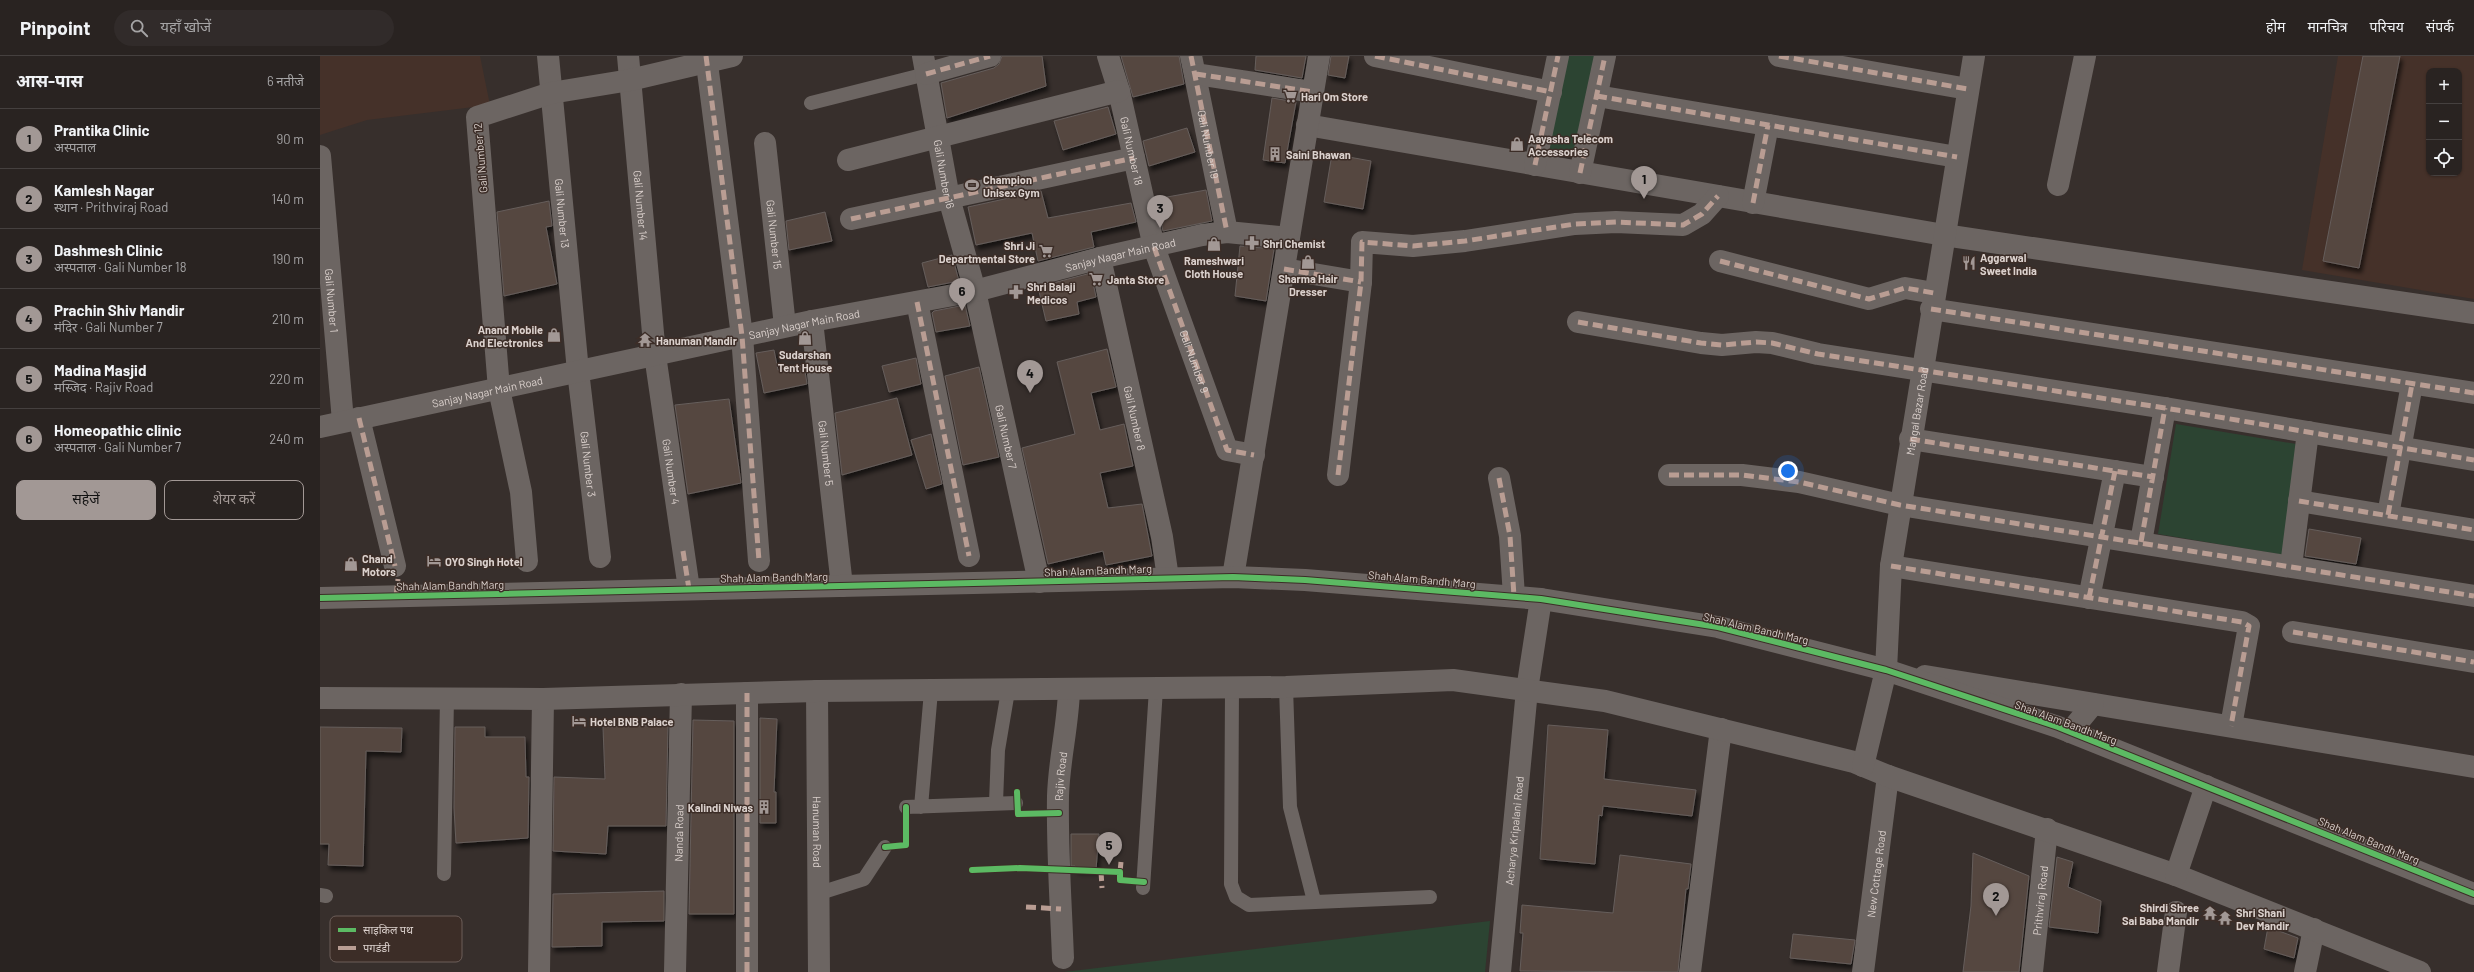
<!DOCTYPE html>
<html lang="hi">
<meta charset="utf-8">
<style>
:root{--surface:#292321;--page:#312b2a;--text:#f1f3f6;--muted:#a5a4a5;--line:#45403f;--accent:#a29895}
body{margin:0;font-family:Barlow,"Noto Sans Devanagari",sans-serif;background:var(--page);color:var(--text)}
.controls{position:absolute;right:12px;top:12px;display:grid;overflow:hidden;border-radius:8px;box-shadow:0 1px 3px #0004}
.controls button{width:36px;height:36px;display:grid;place-items:center;padding:0;border:0;border-bottom:1px solid var(--line);background:var(--surface);color:var(--text);font:20px sans-serif}
.you{position:absolute;left:1468px;top:415px;width:14px;height:14px;margin:-10px;border:3px solid #fff;border-radius:50%;background:#1a73e8;box-shadow:0 0 0 6px #1a73e833}
.badge{display:grid;place-items:center;width:26px;height:26px;border-radius:50%;background:var(--accent);color:#111;font-size:13px;font-weight:700}
.pin{position:absolute;translate:-50% -33px;filter:drop-shadow(0 1px 2px #0008)}
.pin::after{content:'';position:absolute;top:21px;width:14px;height:12px;background:inherit;clip-path:polygon(0 0,100% 0,50% 100%)}
.list{margin:0;padding:0;list-style:none}
h2{display:flex;justify-content:space-between;align-items:center;height:52px;margin:0;padding:0 16px;font-size:17px}
h2 small{font-size:13px;font-weight:400;color:var(--muted)}
.list li{display:grid;grid-template-columns:26px 1fr auto;gap:12px;align-items:center;box-sizing:border-box;height:60px;padding:0 16px;border-top:1px solid var(--line)}
.list b{display:block;font-size:15px;white-space:nowrap}
.list p{margin:0;font-size:13px;white-space:nowrap;color:var(--muted)}
.list em{font-size:13px;font-style:normal;color:var(--muted)}
.actions{display:flex;gap:8px;padding:12px 16px}
.actions a{flex:1;padding:9px 0;border:1px solid var(--accent);border-radius:8px;text-align:center;font-size:14px;color:var(--accent)}
.actions .main{background:var(--accent);color:#111}
.icon{flex:none;width:22px;height:22px;fill:none;stroke:currentColor;stroke-width:2;stroke-linecap:round;stroke-linejoin:round}
.map{position:relative;flex:none;width:2154px;height:916px;overflow:hidden}
header{display:flex;align-items:center;gap:24px;box-sizing:border-box;height:56px;padding:0 20px;background:var(--surface);border-bottom:1px solid var(--line)}
header strong{font-size:19px}
nav{display:flex;gap:22px;margin-inline-start:auto;font-size:14px}
.search{width:280px;height:36px;background:var(--page);display:flex;align-items:center;gap:10px;box-sizing:border-box;padding:0 14px;border-radius:22px;color:var(--muted);font-size:15px}
main{display:flex}
aside{flex:1;background:var(--surface)}
.map>svg:first-child{display:block}
</style>
<header>
<strong>Pinpoint</strong>
<div class="search"><svg class="icon" aria-label="search" viewBox="0 0 24 24"><circle cx="10" cy="10" r="6"/><path d="M15 15l6 6"/></svg>यहाँ खोजें</div>
<nav><a>होम</a><a>मानचित्र</a><a>परिचय</a><a>संपर्क</a></nav>
</header>
<main>
<aside>
<h2>आस-पास<small>6 नतीजे</small></h2>
<ul class="list">
<li><span class="badge">1</span><div><b>Prantika Clinic</b><p>अस्पताल</p></div><em>90 m</em></li>
<li><span class="badge">2</span><div><b>Kamlesh Nagar</b><p>स्थान · Prithviraj Road</p></div><em>140 m</em></li>
<li><span class="badge">3</span><div><b>Dashmesh Clinic</b><p>अस्पताल · Gali Number 18</p></div><em>190 m</em></li>
<li><span class="badge">4</span><div><b>Prachin Shiv Mandir</b><p>मंदिर · Gali Number 7</p></div><em>210 m</em></li>
<li><span class="badge">5</span><div><b>Madina Masjid</b><p>मस्जिद · Rajiv Road</p></div><em>220 m</em></li>
<li><span class="badge">6</span><div><b>Homeopathic clinic</b><p>अस्पताल · Gali Number 7</p></div><em>240 m</em></li>
</ul>
<div class="actions"><a class="main">सहेजें</a><a>शेयर करें</a></div>
</aside>
<div class="map">
<svg width="2154" height="916" viewBox="0 0 2154 916">
<defs>
<filter id="shadow"><feDropShadow dx="2.5" dy="4.5" stdDeviation="2" flood-color="#0009"/></filter>
</defs>
<rect width="100%" height="100%" fill="#372f2c"/>
<!-- built -->
<path fill="#453129" fill-rule="evenodd" d="M0,0h160l10,49 -123,15 -47,15z
M2018,0h136v243l-172,-29zM2109,15h30v102h-30z"/>
<!-- green -->
<path fill="#2c4432" d="M1245,0h33l-23,100 -30,-5z
M1856,368l126,21 -18,110 -126,-21z
M1170,865l-5,51h-421z"/>
<!-- building -->
<path fill="#544641" stroke="#665e5b" filter="url(#shadow)" d="M682,0h40l4,30 -99,32 -6,-35 53,-15 5,-4z
M801,0h58l5,28 -51,13z
M936,0h50l-4,22 -47,-8z
M1011,0h18l-4,22 -17,-3z
M2043,0h37l-41,212 -36,-7z
M952,42l24,4 -11,61 -22,-3z
M788,51l8,27 -53,16 -9,-29z
M867,72l8,24 -46,14 -6,-25z
M1012,98l39,7 -8,48 -39,-7z
M886,134l6,31 -49,10 -7,-32z
M721,135l7,27 83,-15 5,19 -45,10 3,15 -56,14 -6,-28 -56,12 -8,-38z
M229,145l3,25 -6,1 11,57 -53,12 -7,-84z
M505,156l7,29 -43,9 -3,-29z
M920,190l34,3 -8,52 -31,-5z
M632,199l7,26 -31,6 -6,-24z
M771,217l5,24 -19,5 2,12 -33,7 -8,-34z
M645,249l5,21 -34,6 -4,-19 2,-2z
M787,293l9,38 -25,6 9,37 24,-6 9,42 -33,7 8,35 34,-4 10,52 -46,9 -3,-14 -55,13 -26,-116 53,-14 -18,-72z
M454,294l4,20 26,-5 3,19 -43,9 -8,-40z
M596,302l5,26 -32,8 -7,-26z
M659,311l20,90 -36,8 -18,-89z
M577,342l15,57 -70,20 -7,-62z
M409,343l12,84 -53,11 -13,-89z
M611,378l11,50 -16,5 -15,-49z
M1989,473l52,9 -5,26 -51,-8z
M440,662l17,1 -3,73h2v31h-16z
M373,664l41,1v193h-45z
M348,669l-2,101h-58l-2,28 -53,-3 1,-74 51,2 -2,-52z
M1228,669l60,5 -4,49 92,11 -4,26 -89,-10 -1,10 -3,-1 -4,49 -55,-5z
M0,671l82,1 -1,24 -35,-1 -3,115 -35,-1 1,-21h-9z
M135,671h30v10h40l1,40h3l-1,61 -72,5 -2,-35z
M751,778h28l-3,35h-20l-1,-3h-4z
M1653,797l56,23 -10,96h-56l8,-66z
M1300,799l71,9 -3,25h-2l-8,83 -158,-1 3,-38h-3l2,-28 91,8z
M1737,801l16,5 -5,25 33,14 -3,32 -49,-6z
M344,835v30l-62,1v24l-50,1 1,-53z
M1948,871l30,11 -4,20 -30,-9z
M1473,878l62,6 -4,24 -61,-6z"/>
<g fill="none" stroke-linecap="round" stroke-linejoin="round">
<!-- lane -->
<path stroke="#6c6562" stroke-width="14" d="M491,47l115,-29
M966,631l4,120 24,94
M912,632l-1,196 5,13 13,8 181,-8
M676,747l2,-53 10,-59
M586,751l110,-4
M601,751l10,-116
M124,818l3,-177
M823,832l13,-199
M500,837l44,-14 21,-32
M0,839l6,1"/>
<!-- street -->
<g stroke="#6c6562" stroke-width="22">
<path id="s1" d="M228,0l30,315 22,186"/>
<path id="s2" d="M308,0l27,299 34,234"/>
<path d="M386,0l36,280 17,225"/>
<path id="s3" d="M603,0l26,142 26,93 64,291"/>
<path id="s4" d="M788,0l11,35 35,156 73,203 27,5"/>
<path id="s5" d="M871,0l36,176"/>
<path d="M1055,0l176,36"/>
<path d="M1459,0l189,33"/>
<path d="M606,18l64,-18"/>
<path d="M876,18l117,18"/>
<path d="M1277,40l360,61"/>
<path d="M987,69l637,110 530,78"/>
<path id="s6" d="M445,87l20,183"/>
<path id="s7" d="M0,100l23,265"/>
<path d="M528,104l271,-69"/>
<path d="M1215,109l23,-109"/>
<path d="M1260,117l25,-117"/>
<path d="M1738,129l27,-129"/>
<path d="M1433,147l15,-78"/>
<path d="M531,163l283,-61"/>
<path id="s8" d="M780,202l62,279 6,41"/>
<path d="M1400,205l149,38 36,-11 29,5"/>
<path d="M964,213l77,13"/>
<path d="M597,246l52,254"/>
<path d="M1611,253l543,84"/>
<path id="s9" d="M492,265l30,265"/>
<path d="M1258,266l123,21 21,2 34,-3 16,1 46,11 347,54 309,52"/>
<path d="M39,362l36,148"/>
<path id="s10" d="M0,371l492,-106 163,-30 125,-33 102,-23 25,-3 62,6"/>
<path d="M1590,383l243,38"/>
<path d="M1018,419l23,-193 1,-40 51,4 52,-5 110,-17 41,-2 67,3 19,-11 16,-18"/>
<path d="M1349,419h73l57,7 101,23 574,91"/>
<path d="M1179,422l11,58 4,60"/>
<path d="M1979,445l175,29"/>
<path d="M2068,459l24,-131"/>
<path d="M1821,486l24,-134"/>
<path d="M207,505l-6,-69 -22,-103 -22,-272 74,-24 79,-13 102,-24"/>
<path d="M1571,510l351,56 7,4 -18,100"/>
<path d="M1971,510l17,-134"/>
<path d="M1769,542l26,-127"/>
<path d="M1973,576l181,30"/>
<path d="M1605,620l549,91"/>
<path id="s11" d="M497,635l2,281"/>
<path d="M1750,676l23,-28"/>
<path id="s12" d="M743,902c-2,-53 -6,-108 -5,-162 1,-36 10,-70 11,-106"/>
<path d="M219,916l4,-273"/>
<path id="s13" d="M355,916l6,-278"/>
<path d="M427,916v-279"/>
<path id="s14" d="M1180,916l27,-282"/>
<path d="M1370,916l31,-243"/>
<path id="s15" d="M1543,916l25,-196"/>
<path id="s16" d="M1712,916l15,-143"/>
<path d="M1848,916l8,-60"/>
<path d="M1985,916l9,-43"/>
</g>
<!-- secondary -->
<g stroke="#6c6562" stroke-width="22">
<path d="M913,521l86,-521"/>
<path d="M0,542l913,-21 72,3 236,19 177,28 168,43 172,57 416,167"/>
<path d="M1207,634l14,-91"/>
<path d="M0,642l223,1 274,-8 469,-4 167,-7 152,21 249,61 34,14 288,99 244,97"/>
<path id="s17" d="M1543,710l23,-96 5,-104 83,-510"/>
<path d="M1856,819l30,-89"/>
</g>
<!-- quiet -->
<path stroke="#b99d93" stroke-width="5" stroke-dasharray="10 5" stroke-linecap="butt" d="M386,0l36,280 17,225
M871,0l36,176
M1055,0l176,36
M1459,0l189,33
M606,18l64,-18
M876,18l117,18
M1277,40l360,61
M1215,109l23,-109
M1260,117l25,-117
M1433,147l15,-78
M531,163l283,-61
M834,191l73,203 27,5
M1400,205l149,38 36,-11 29,5
M964,213l77,13
M597,246l52,254
M1611,253l543,84
M1258,266l123,21 21,2 34,-3 16,1 46,11 347,54 309,52
M39,362l36,148
M1590,383l243,38
M1018,419l23,-193 1,-40 51,4 52,-5 110,-17 41,-2 67,3 19,-11 16,-18
M1349,419h73l57,7 101,23 574,91
M1179,422l11,58 4,60
M1979,445l175,29
M2068,459l24,-131
M1821,486l24,-134
M363,495l6,38
M1571,510l351,56 7,4 -18,100
M76,540l2,-17
M1769,542l26,-127
M1973,576l181,30
M781,815l1,17
M800,816l1,-10
M706,851l35,2
M427,916v-279"/>
<defs>
<path id="cycleway" d="M0,542l913,-21 72,3 236,19 177,28 168,43 172,57 416,167
M697,736l1,22 41,-1
M565,791l21,-2v-38
M652,814l48,-2 100,4v8l24,2"/>
</defs>
<!-- cycleway casing -->
<use href="#cycleway" stroke="#3c2d27" stroke-width="8"/>
<!-- cycleway -->
<use href="#cycleway" stroke="#5cba63" stroke-width="6"/>
</g>
<!-- icons -->
<defs>
<symbol id="supermarket-bare" viewBox="-9 -9 18 18"><path d="M-6-5.5h2.5l.6 2H6L4.5 2H-2.5L-4.4-4H-6ZM-1.5 3.2a1.3 1.3 0 1 0 .1 0ZM3 3.2a1.3 1.3 0 1 0 .1 0Z" fill="#a29895" stroke="#3c2d27" stroke-width="2.5" paint-order="stroke"/></symbol>
<symbol id="shop-bare" viewBox="-9 -9 18 18"><path d="M-5-2.5h2.3a2.7 3.5 0 0 1 5.4 0H5L5.5 6h-11ZM-1.5-2.5h3a1.5 2.3 0 0 0-3 0Z" fill="#a29895" stroke="#3c2d27" stroke-width="2.5" paint-order="stroke"/></symbol>
<symbol id="building-bare" viewBox="-9 -9 18 18"><path d="M-4-6H4V6H1V3H-1V6H-4ZM-2.5-4.3h1.7v1.8h-1.7ZM.8-4.3h1.7v1.8H.8ZM-2.5-1h1.7V.8h-1.7ZM.8-1h1.7V.8H.8Z" fill="#a29895" stroke="#3c2d27" stroke-width="2.5" paint-order="stroke"/></symbol>
<symbol id="stadium-bare" viewBox="-9 -9 18 18"><path d="M0-5a6.5 5 0 1 0 0 10a6.5 5 0 1 0 0-10ZM-3.5-1.8h7v3.6h-7Z" fill="#a29895" stroke="#3c2d27" stroke-width="2.5" paint-order="stroke"/></symbol>
<symbol id="pharmacy-bare" viewBox="-9 -9 18 18"><path d="M-2-6h4v4h4v4h-4v4h-4v-4h-4v-4h4Z" fill="#a29895" stroke="#3c2d27" stroke-width="2.5" paint-order="stroke"/></symbol>
<symbol id="restaurant-bare" viewBox="-9 -9 18 18"><path d="M-5-6h1v4h1v-4h1v4h1v-4h1v5L-1.5 .5V6h-2V.5L-5-1ZM5-6V6H3V1.5H1.5Q1.5-4 5-6Z" fill="#a29895" stroke="#3c2d27" stroke-width="2.5" paint-order="stroke"/></symbol>
<symbol id="temple-bare" viewBox="-9 -9 18 18"><path d="M0-6L5-2H3V0L6.5 2.5H4V6H1.5V3h-3V6H-4V2.5H-6.5L-3 0V-2H-5Z" fill="#a29895" stroke="#3c2d27" stroke-width="2.5" paint-order="stroke"/></symbol>
<symbol id="hotel-bare" viewBox="-9 -9 18 18"><path d="M-6-4.5h1.5V1H6V5H4.5V3h-9V5H-6ZM-4 0a1.8 1.8 0 1 1 3.6 0ZM.5 0V-2.5h3Q6-2.5 6 0Z" fill="#a29895" stroke="#3c2d27" stroke-width="2.5" paint-order="stroke"/></symbol>
</defs>
<g fill-rule="evenodd">
<use href="#supermarket-bare" x="960" y="30" width="20" height="20"/>
<use href="#shop-bare" x="1187" y="78" width="20" height="20"/>
<use href="#building-bare" x="945" y="88" width="20" height="20"/>
<use href="#stadium-bare" x="642" y="119" width="20" height="20"/>
<use href="#pharmacy-bare" x="922" y="177" width="20" height="20"/>
<use href="#shop-bare" x="884" y="178" width="20" height="20"/>
<use href="#supermarket-bare" x="716" y="185" width="20" height="20"/>
<use href="#shop-bare" x="978" y="196" width="20" height="20"/>
<use href="#restaurant-bare" x="1639" y="197" width="20" height="20"/>
<use href="#supermarket-bare" x="766" y="213" width="20" height="20"/>
<use href="#pharmacy-bare" x="686" y="226" width="20" height="20"/>
<use href="#shop-bare" x="224" y="269" width="20" height="20"/>
<use href="#shop-bare" x="475" y="272" width="20" height="20"/>
<use href="#temple-bare" x="315" y="274" width="20" height="20"/>
<use href="#hotel-bare" x="104" y="495" width="20" height="20"/>
<use href="#shop-bare" x="21" y="498" width="20" height="20"/>
<use href="#hotel-bare" x="249" y="655" width="20" height="20"/>
<use href="#building-bare" x="434" y="741" width="20" height="20"/>
<use href="#temple-bare" x="1880" y="847" width="20" height="20"/>
<use href="#temple-bare" x="1895" y="852" width="20" height="20"/>
</g>
<g text-anchor="middle" dominant-baseline="central" stroke-width="3" stroke-linejoin="round" paint-order="stroke">
<!-- poi labels -->
<g font-size="11" font-weight="bold" fill="#dbd1cd" stroke="#3c2d27" text-anchor="start">
<text x="981" y="40">Hari Om Store</text>
<text x="1208" y="82">Aayasha Telecom<tspan x="1208" dy="13">Accessories</tspan></text>
<text x="966" y="98">Saini Bhawan</text>
<text x="663" y="123">Champion<tspan x="663" dy="13">Unisex Gym</tspan></text>
<text x="943" y="187">Shri Chemist</text>
<text x="715" y="189" text-anchor="end">Shri Ji<tspan x="715" dy="13">Departmental Store</tspan></text>
<text x="1660" y="201">Aggarwal<tspan x="1660" dy="13">Sweet India</tspan></text>
<text x="894" y="204" text-anchor="middle">Rameshwari<tspan x="894" dy="13">Cloth House</tspan></text>
<text x="988" y="222" text-anchor="middle">Sharma Hair<tspan x="988" dy="13">Dresser</tspan></text>
<text x="787" y="223">Janta Store</text>
<text x="707" y="230">Shri Balaji<tspan x="707" dy="13">Medicos</tspan></text>
<text x="223" y="273" text-anchor="end">Anand Mobile<tspan x="223" dy="13">And Electronics</tspan></text>
<text x="336" y="284">Hanuman Mandir</text>
<text x="485" y="298" text-anchor="middle">Sudarshan<tspan x="485" dy="13">Tent House</tspan></text>
<text x="42" y="502">Chand<tspan x="42" dy="13">Motors</tspan></text>
<text x="125" y="505">OYO Singh Hotel</text>
<text x="270" y="665">Hotel BNB Palace</text>
<text x="433" y="751" text-anchor="end">Kalindi Niwas</text>
<text x="1879" y="851" text-anchor="end">Shirdi Shree<tspan x="1879" dy="13">Sai Baba Mandir</tspan></text>
<text x="1916" y="856">Shri Shani<tspan x="1916" dy="13">Dev Mandir</tspan></text>
</g>
<!-- street labels -->
<g font-size="11" fill="#dbd1cd" stroke="#3c2d27">
<text stroke="none"><textPath href="#s5" startOffset="90">Gali Number 19</textPath></text>
<text stroke="none"><textPath href="#s4" startOffset="98">Gali Number 18</textPath></text>
<text transform="translate(160 102) rotate(-95)">Gali Number 12</text>
<text stroke="none"><textPath href="#s3" startOffset="120">Gali Number 16</textPath></text>
<text stroke="none"><textPath href="#s2" startOffset="150">Gali Number 14</textPath></text>
<text stroke="none"><textPath href="#s1" startOffset="158">Gali Number 13</textPath></text>
<text stroke="none"><textPath href="#s6" startOffset="92">Gali Number 15</textPath></text>
<text stroke="none"><textPath href="#s10" startOffset="819">Sanjay Nagar Main Road</textPath></text>
<text stroke="none"><textPath href="#s7" startOffset="145">Gali Number 1</textPath></text>
<text stroke="none"><textPath href="#s10" startOffset="495">Sanjay Nagar Main Road</textPath></text>
<text stroke="none"><textPath href="#s4" startOffset="318">Gali Number 9</textPath></text>
<text stroke="none"><textPath href="#s10" startOffset="171">Sanjay Nagar Main Road</textPath></text>
<text stroke="none"><textPath href="#s17" startOffset="360">Mangal Bazar Road</textPath></text>
<text stroke="none"><textPath href="#s8" startOffset="164">Gali Number 8</textPath></text>
<text stroke="none"><textPath href="#s3" startOffset="390">Gali Number 7</textPath></text>
<text stroke="none"><textPath href="#s9" startOffset="133">Gali Number 5</textPath></text>
<text stroke="none"><textPath href="#s1" startOffset="410">Gali Number 3</textPath></text>
<text stroke="none"><textPath href="#s2" startOffset="418">Gali Number 4</textPath></text>
<text transform="translate(778 514) rotate(-2)">Shah Alam Bandh Marg</text>
<text transform="translate(454 521) rotate(-1)">Shah Alam Bandh Marg</text>
<text transform="translate(1102 523) rotate(5)">Shah Alam Bandh Marg</text>
<text transform="translate(130 529) rotate(-1)">Shah Alam Bandh Marg</text>
<text transform="translate(1436 572) rotate(13)">Shah Alam Bandh Marg</text>
<text transform="translate(1746 666) rotate(20)">Shah Alam Bandh Marg</text>
<text stroke="none"><textPath href="#s12" startOffset="182">Rajiv Road</textPath></text>
<text stroke="none"><textPath href="#s14" startOffset="142">Acharya Kripalani Road</textPath></text>
<text stroke="none"><textPath href="#s11" startOffset="141">Hanuman Road</textPath></text>
<text stroke="none"><textPath href="#s13" startOffset="139">Nanda Road</textPath></text>
<text transform="translate(2049 784) rotate(22)">Shah Alam Bandh Marg</text>
<text stroke="none"><textPath href="#s15" startOffset="99">New Cottage Road</textPath></text>
<text stroke="none"><textPath href="#s16" startOffset="72">Prithviraj Road</textPath></text>
</g>
</g>
<!-- legend -->
<rect x="10" y="860" width="132" height="46" rx="6" fill="#3c2d27" stroke="#6c5e59" stroke-width="1"/>
<rect x="18" y="872" width="18" height="4" fill="#5cba63"/>
<rect x="18" y="890" width="18" height="4" fill="#b99d93"/>
<g font-size="11" fill="#dbd1cd">
<text x="43" y="878">साइकिल पथ</text>
<text x="43" y="896">पगडंडी</text>
</g>
</svg>
<div class="controls">
<button>+</button>
<button>−</button>
<button><svg class="icon" aria-label="locate" viewBox="0 0 24 24"><circle cx="12" cy="12" r="6"/><path d="M12 2v4M12 18v4M2 12h4M18 12h4"/></svg></button>
</div>
<div class="you"></div>
<div class="pin badge" style="left:1324px;top:143px">1</div>
<div class="pin badge" style="left:1676px;top:860px">2</div>
<div class="pin badge" style="left:840px;top:172px">3</div>
<div class="pin badge" style="left:710px;top:337px">4</div>
<div class="pin badge" style="left:789px;top:809px">5</div>
<div class="pin badge" style="left:642px;top:255px">6</div>
</div>
</main>
